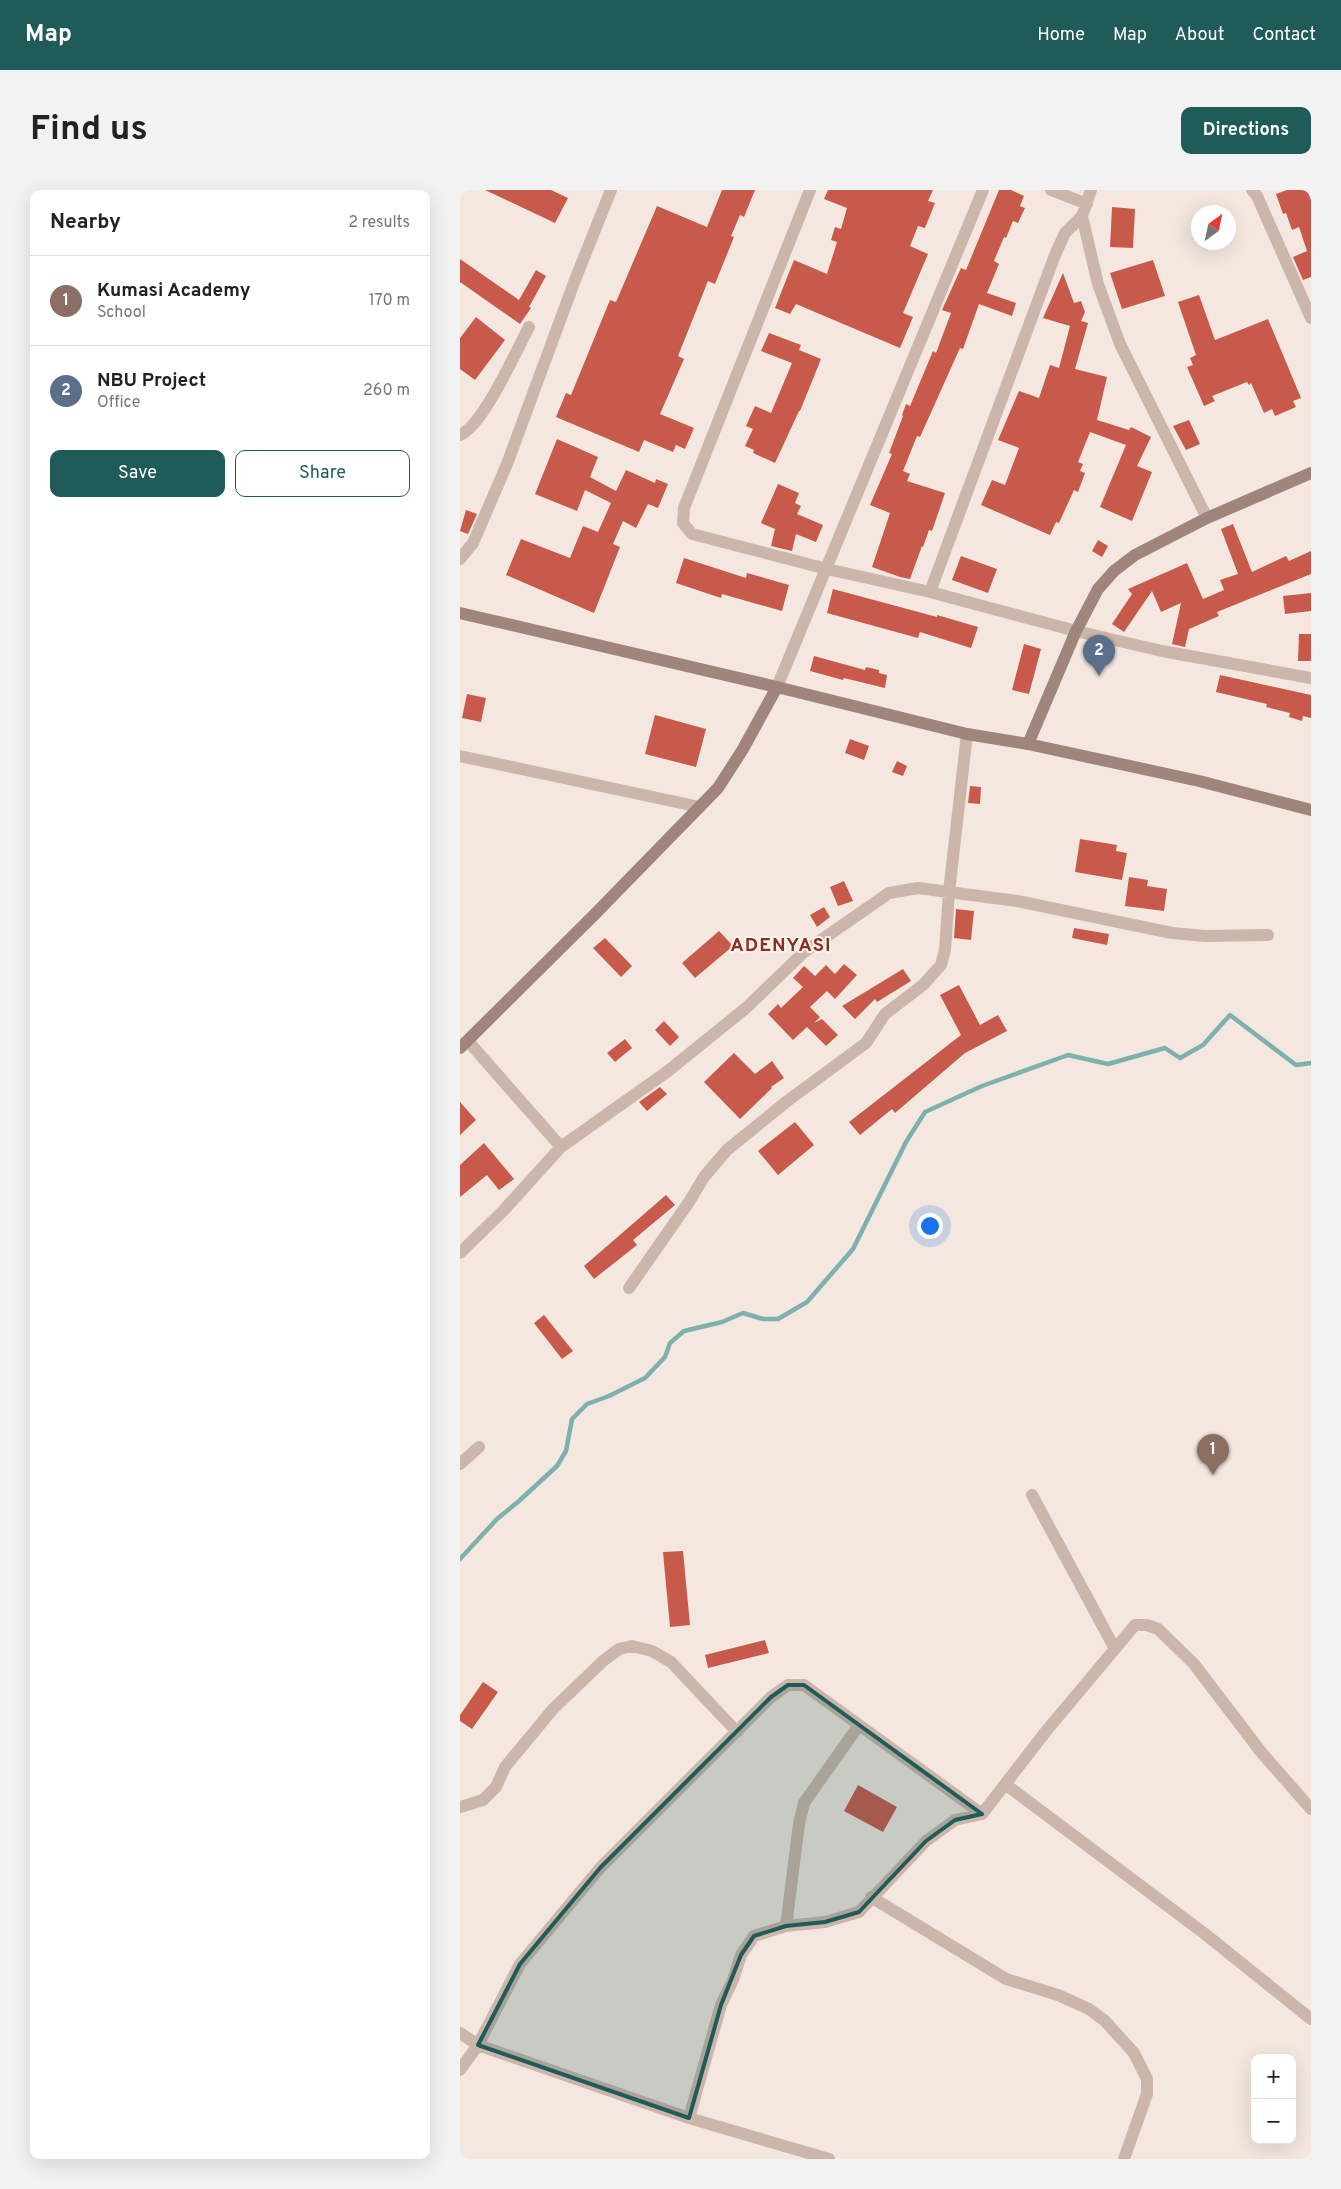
<!DOCTYPE html>
<meta charset="utf-8">
<style>
:root{--surface:#fff;--page:#f2f2f2;--text:#222;--muted:#767676;--line:#e0e0e0;--accent:#1f5c59}
body{margin:0;font-family:Overpass,sans-serif;background:var(--page);color:var(--text)}
.controls{position:absolute;right:15px;bottom:15px;display:grid;overflow:hidden;border-radius:10px;box-shadow:0 5px 20px #0002}
.controls button{width:45px;height:45px;display:grid;place-items:center;padding:0;border:0;border-bottom:1px solid var(--line);background:var(--surface);color:var(--text);font:25px sans-serif}
.compass{position:absolute;left:731px;top:15px;width:45px;height:45px;border-radius:50%;background:var(--surface);box-shadow:0 5px 20px #0002;rotate:33deg}
.you{position:absolute;left:469px;top:1035px;width:18px;height:18px;margin:-12px;border:4px solid #fff;border-radius:50%;background:#1a73e8;box-shadow:0 0 0 8px #1a73e833}
.badge{display:grid;place-items:center;width:32px;height:32px;border-radius:50%;background:var(--accent);color:#fff;font-size:16px;font-weight:700}
.pin{position:absolute;translate:-50% -41px;filter:drop-shadow(0 1px 2px #0008)}
.pin::after{content:'';position:absolute;top:26px;width:18px;height:15px;background:inherit;clip-path:polygon(0 0,100% 0,50% 100%)}
.list{margin:0;padding:0;list-style:none}
h2{display:flex;justify-content:space-between;align-items:center;height:65px;margin:0;padding:0 20px;font-size:21px}
h2 small{font-size:16px;font-weight:400;color:var(--muted)}
.list li{display:grid;grid-template-columns:32px 1fr auto;gap:15px;align-items:center;box-sizing:border-box;height:90px;padding:0 20px;border-top:1px solid var(--line)}
.list b{display:block;font-size:19px;white-space:nowrap}
.list p{margin:0;font-size:16px;white-space:nowrap;color:var(--muted)}
.list em{font-size:16px;font-style:normal;color:var(--muted)}
.actions{display:flex;gap:10px;padding:15px 20px}
.actions a{flex:1;padding:11px 0;border:1px solid var(--accent);border-radius:10px;text-align:center;font-size:18px;color:var(--accent)}
.actions .main{background:var(--accent);color:#fff}
.map{position:relative;flex:none;width:851px;height:1969px;overflow:hidden;border-radius:10px}
header{display:flex;align-items:center;gap:30px;box-sizing:border-box;height:70px;padding:0 25px;background:var(--accent);color:#fff}
header strong{font-size:24px}
nav{display:flex;gap:28px;margin-inline-start:auto;font-size:18px}
.intro{display:flex;align-items:center;justify-content:space-between;box-sizing:border-box;height:120px;padding:0 30px}
h1{margin:0;font-size:35px}
.button{padding:12px 22px;border-radius:10px;background:var(--accent);color:#fff;font-size:18px;font-weight:700}
main{display:flex;gap:30px;padding:0 30px}
aside{flex:1;background:var(--surface);border-radius:10px;box-shadow:0 5px 20px #0002}
.map>svg:first-child{display:block}
</style>
<header>
<strong>Map</strong>
<nav><a>Home</a><a>Map</a><a>About</a><a>Contact</a></nav>
</header>
<div class="intro"><h1>Find us</h1><a class="button">Directions</a></div>
<main>
<aside>
<h2>Nearby<small>2 results</small></h2>
<ul class="list">
<li><span class="badge" style="background:#8d6e63">1</span><div><b>Kumasi Academy</b><p>School</p></div><em>170 m</em></li>
<li><span class="badge" style="background:#5c6f8a">2</span><div><b>NBU Project</b><p>Office</p></div><em>260 m</em></li>
</ul>
<div class="actions"><a class="main">Save</a><a>Share</a></div>
</aside>
<div class="map">
<svg width="851" height="1969" viewBox="0 0 851 1969">
<rect width="100%" height="100%" fill="#f3e7df"/>
<g fill="none" stroke-linecap="round" stroke-linejoin="round">
<!-- stream -->
<path stroke="#7eb1ad" stroke-width="4.5" d="M0,1369l37,-40 22,-18 38,-35 9,-15 6,-32 15,-15 22,-8 36,-18 20,-21 5,-14 14,-12 38,-9 21,-9 20,6h15l29,-17 46,-53 53,-107 19,-30 57,-26 86,-31 40,9 57,-16 15,10 23,-13 27,-30 66,50 15,-2"/>
</g>
<!-- building -->
<path fill="#c75a4a" d="M25,0h66l17,8 -13,25z
M262,0h33l-11,27 -4,-2 -9,21 3,1 -19,47 -7,-3 -30,75 6,3 -24,55 34,14 -9,21 -9,-4 -3,7 -29,-12 -5,12 -83,-35 10,-24 5,2 39,-95 6,2 41,-96 50,21z
M368,0h105l-5,11 7,2 -10,25 -7,-2 -8,20 18,8 -25,59 10,4 -13,31 -104,-44 -6,10 -15,-6 19,-48 33,14 10,-32 -6,-2 4,-13 6,2 6,-21 -23,-9z
M539,0h12l13,6 -4,10 5,2 -7,15 -5,-2 -7,17 -2,-1 -10,24 5,3 -12,29 29,10 -4,13 -33,-12 -16,45 -3,-1 -40,89 -3,-1 -14,35 7,3 -3,7 38,12 -13,38 -3,-1 -6,17 -1,-1 -12,33 -10,-2 -28,-10 18,-54 -20,-8 22,-51 -3,-1 14,-37 -1,-1 4,-11 4,2 23,-55 3,2 15,-40 -9,-3 19,-42 5,2z
M827,0h20l4,10v77l-8,3 -10,-23 14,-6 -8,-24 -7,3 -6,-17 -3,1 -7,-20z
M652,17l23,2 -2,39 -23,-1z
M0,69l59,41 17,-30 10,6 -17,31 2,1 -11,16 -60,-42z
M693,70l12,36 -43,13 -12,-36z
M603,83l11,30 7,-2 4,11 -4,9 7,2 -13,46 32,8 -10,43 32,10 2,-3 20,10 -14,29 15,6 -20,49 -32,-14 26,-62 -36,-13 -12,30 5,2 -3,7 5,2 -7,19 -4,-2 -15,33 -3,-1 -6,13 -69,-30 11,-25 13,5 14,-37 -21,-8 21,-49 20,7 11,-33 9,3 11,-42 -27,-8z
M739,105l16,45 53,-21 33,79 -8,3 3,6 -21,9 -3,-7 -8,4 -13,-30 -2,2 -2,-3 -35,14 3,5 -11,5 -17,-39 6,-2 -3,-7 6,-3 -18,-53z
M16,127l29,23 -30,40 -15,-11v-31z
M309,143l32,12 -2,5 22,9 -21,52h-1l-24,52 -22,-10 1,-3 -9,-4 8,-17 -7,-3 9,-20 16,7 21,-50 -31,-12z
M729,230l11,24 -14,6 -13,-24z
M97,249l41,18 -8,20 26,14 10,-21 29,13 1,-4 12,5 -10,24 -10,-4 -12,24 -13,-7 -10,23 7,3 -26,66 -88,-38 15,-36 49,19 13,-32 15,6 13,-29 -26,-13 -8,21 -42,-17z
M318,294l21,9 -4,10 6,3 -4,8 26,11 -7,17 -20,-8 -4,17 -21,-5 4,-17 -14,-6z
M6,320l11,4 -9,20 -8,-3z
M773,334l19,48 34,-16 3,5 22,-10v23l-94,38 2,4 -30,13 -4,18 -13,-3 9,-41 -20,9 -9,-21 -28,41 -12,-8 20,-30 -4,-5 59,-26 16,36 21,-9 -4,-10 18,-6 -17,-45z
M638,350l10,6 -6,11 -10,-6z
M501,366l36,13 -9,24 -36,-13z
M224,368l62,20 1,-5 42,12 -7,26 -60,-17 -1,4 -45,-15z
M373,399l104,28v-2l41,12 -7,21 -51,-16 -2,6 -91,-25z
M851,403v18l-26,3 -2,-18z
M839,444h12v27h-13z
M564,454l17,5 -12,45 -17,-4z
M354,466l51,14 1,-3 13,3v3l8,2 -2,13 -41,-10 -1,2 -33,-9z
M760,485l91,20v23l-8,-2 -1,5 -13,-4 1,-4 -24,-6 1,-3 -51,-12z
M7,504l19,4 -5,24 -19,-4z
M195,525l51,14 -10,38 -51,-13z
M390,549l19,7 -5,14 -19,-7z
M437,571l10,5 -4,10 -11,-4z
M510,596l11,1 -1,17 -12,-1z
M620,649l37,6 -1,6 11,2 -5,27 -47,-8z
M669,687l19,3 -1,6 20,3 -3,22 -39,-5z
M384,691l9,20 -15,5 -8,-19z
M364,717l6,10 -13,10 -7,-12z
M496,719l18,2 -3,29 -17,-2z
M614,738l35,6 -2,11 -35,-7z
M259,741l14,15 -38,32 -13,-15z
M145,748l27,28 -11,11 -28,-29z
M384,774l13,11 -22,24 -8,-8 -17,16 10,10 -6,6 8,-4 16,16 -12,11 -19,-19 -14,13 -25,-26 10,-10 3,4 22,-21 -10,-9 11,-12 11,10 11,-11 9,9z
M443,779l8,12 -34,21 -2,-3 -20,20 -13,-13z
M499,795l21,40 18,-10 9,16 -42,22 -70,60 -3,-4 -32,26 -11,-13 112,-87 -21,-40z
M204,831l15,16 -9,9 -15,-16z
M165,849l7,9 -17,14 -8,-9z
M274,863l21,21 17,-13 12,17 -13,9 1,1 -32,31 -36,-37z
M200,897l7,7 -20,17 -8,-9z
M0,912l16,18 -16,15z
M335,932l19,23 -36,30 -20,-24z
M24,953l30,36 -15,11 -12,-15 -27,22v-32z
M206,1005l9,10 -42,35 4,5 -43,34 -10,-13z
M84,1125l29,36 -11,8 -28,-36z
M223,1361l7,74 -20,2 -7,-75z
M305,1450l4,13 -61,15 -3,-13z
M23,1492l15,10 -26,37 -12,-8v-6z
M398,1595l39,22 -14,25 -39,-21z"/>
<g fill="none" stroke-linecap="round" stroke-linejoin="round">
<!-- street -->
<path stroke="#ccb6ab" stroke-width="12" d="M350,0l-126,318 -1,15 9,11 135,35 103,23 146,39 86,20 149,27
M591,0l36,14
M631,0l-9,26 16,68 22,60 87,174
M792,0l5,6 54,122
M0,245c23,-9 56,-84 69,-108
M0,369l13,-16 34,-79 68,-184 36,-90
M470,402l125,-337 10,-22 17,-17
M317,497l206,-497
M0,566l240,51
M8,851l93,106
M0,1063l43,-42 58,-64 107,-76 78,-63 58,-56 85,-59 29,-5 99,13 155,32 33,3 63,-1
M169,1098l60,-86 15,-25 23,-27 59,-48 80,-59 19,-29 38,-29 18,-20 4,-15 4,-58 18,-158
M0,1274l19,-17
M572,1305l83,154
M545,1594l200,150 106,85
M0,1617l23,-7 13,-13 9,-20 48,-58 50,-48 16,-12 13,-3 20,5 19,11 66,70
M411,1707l135,82 52,16 31,14 16,12 29,32 13,26v15l-23,65
M326,1736l13,-102 5,-21 55,-78
M0,1843l18,12 211,73 140,41
M0,1880l18,-25 42,-81 80,-96 171,-171 17,-12h16l178,129
M229,1928l32,-113 12,-25 8,-25 13,-19 32,-10 39,-4 34,-10 67,-71 29,-21 27,-6 65,-84 88,-105h12l11,4 36,35 67,88 50,57"/>
<!-- secondary -->
<path stroke="#a0857c" stroke-width="12" d="M0,423l317,74 190,47 61,10 171,37 112,29
M568,554l48,-113 22,-42 16,-18 21,-16 72,-37 104,-45
M0,858l136,-135 122,-125 25,-39 34,-62"/>
</g>
<!-- marked area -->
<path fill="#1f5c59" fill-opacity="0.2" stroke="#1f5c59" stroke-width="4" stroke-linejoin="round" d="M328,1495h16l178,129 -27,6 -29,21 -67,71 -34,10 -39,4 -32,10 -13,19 -20,50 -32,113 -211,-73 42,-81 80,-96 171,-171z"/>
<g text-anchor="middle" dominant-baseline="central" stroke-width="4" stroke-linejoin="round" paint-order="stroke">
<!-- district labels -->
<g font-size="19" font-weight="bold" letter-spacing="1" fill="#892f22" stroke="#faf2ec">
<text x="321" y="756">ADENYASI</text>
</g>
</g>
</svg>
<div class="controls">
<button>+</button>
<button>−</button>
</div>
<svg class="compass" viewBox="-18 -18 36 36"><path d="M0-13l5 13h-10z" fill="#e53935"/><path d="M0 13l5-13h-10z" fill="#767676"/></svg>
<div class="you"></div>
<div class="pin badge" style="left:753px;top:1285px;background:#8d6e63">1</div>
<div class="pin badge" style="left:639px;top:486px;background:#5c6f8a">2</div>
</div>
</main>
